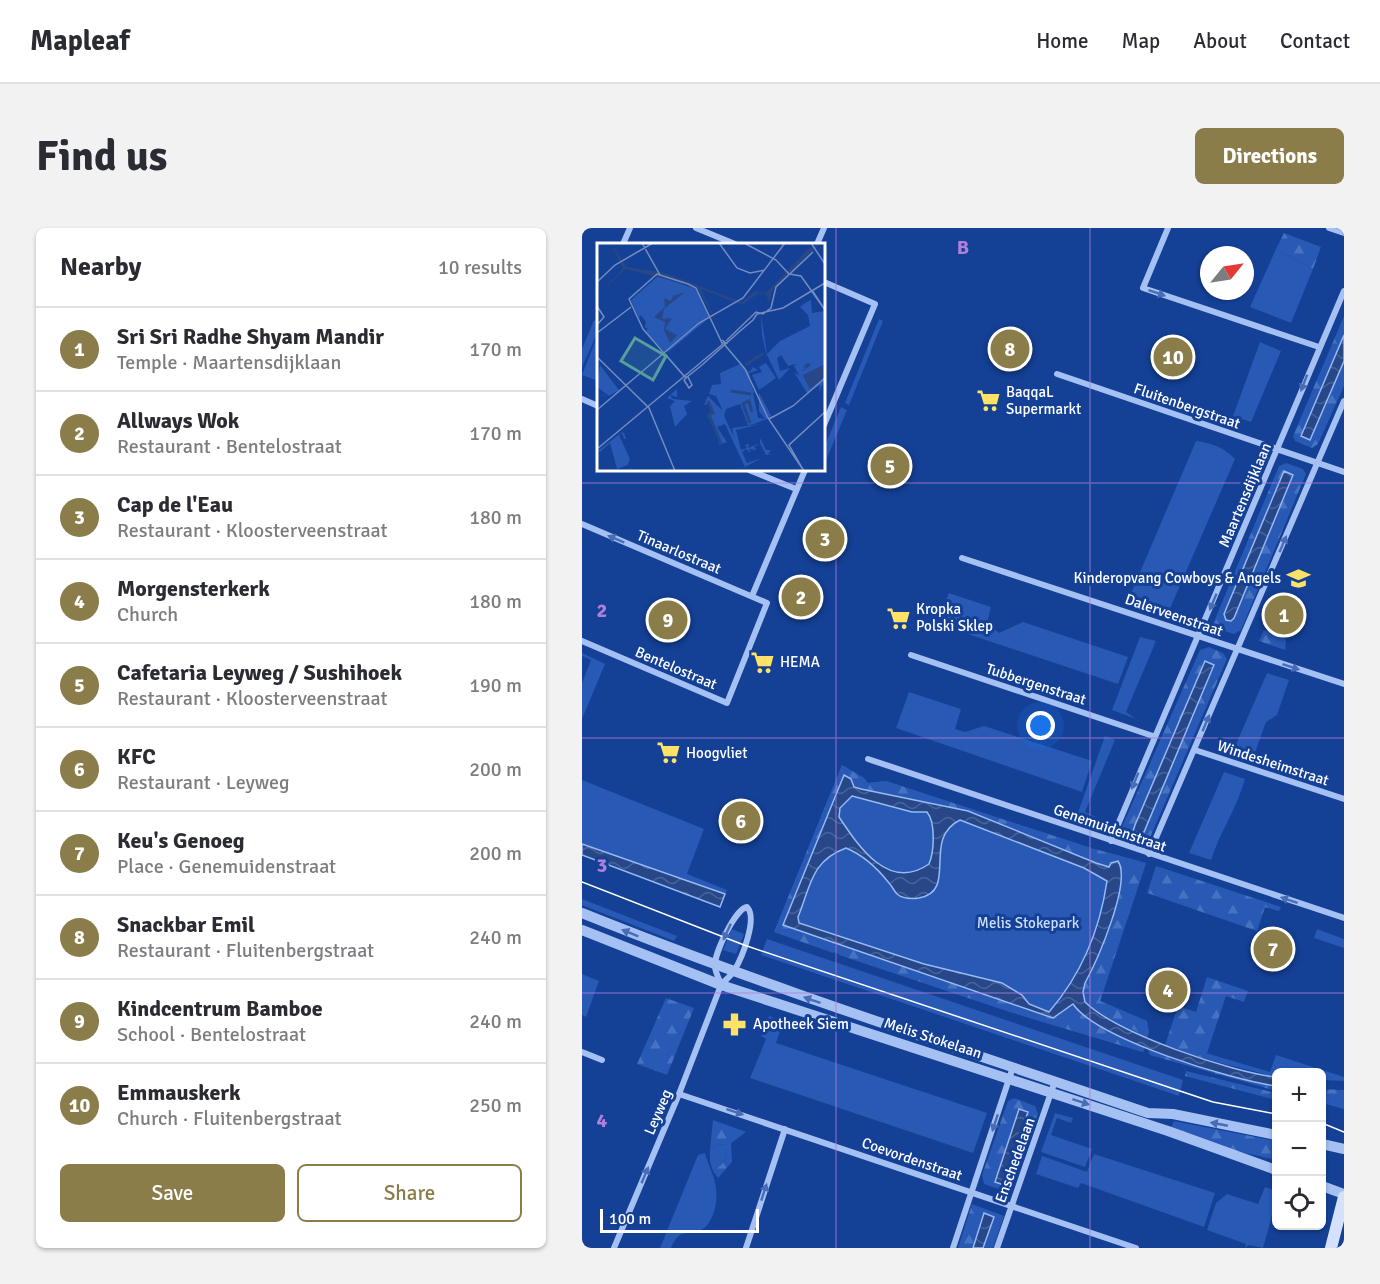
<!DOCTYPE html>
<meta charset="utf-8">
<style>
:root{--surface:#fff;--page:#f2f2f3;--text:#2b2b33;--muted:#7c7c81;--line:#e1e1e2;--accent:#8a7d4a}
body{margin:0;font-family:Signika,sans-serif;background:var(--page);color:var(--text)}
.controls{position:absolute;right:18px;bottom:18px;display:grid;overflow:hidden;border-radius:9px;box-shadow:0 2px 4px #0004}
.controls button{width:54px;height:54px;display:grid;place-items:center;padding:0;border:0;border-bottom:2px solid var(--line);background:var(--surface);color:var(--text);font:30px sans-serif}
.compass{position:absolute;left:618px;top:18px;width:54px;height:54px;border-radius:50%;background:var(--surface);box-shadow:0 2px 4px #0004;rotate:60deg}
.scale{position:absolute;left:18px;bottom:15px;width:159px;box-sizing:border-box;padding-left:6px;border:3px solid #fff;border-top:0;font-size:16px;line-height:21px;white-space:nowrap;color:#fff;-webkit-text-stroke:4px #144096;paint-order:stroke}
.you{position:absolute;left:459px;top:498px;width:21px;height:21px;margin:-15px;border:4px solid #fff;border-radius:50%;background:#1a73e8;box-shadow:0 0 0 9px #1a73e833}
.badge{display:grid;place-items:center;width:39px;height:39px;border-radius:50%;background:var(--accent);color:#fff;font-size:20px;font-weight:700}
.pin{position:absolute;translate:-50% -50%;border:3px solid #fff;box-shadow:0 2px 6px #0006}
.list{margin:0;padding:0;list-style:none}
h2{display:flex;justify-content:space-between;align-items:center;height:78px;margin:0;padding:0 24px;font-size:26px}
h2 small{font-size:20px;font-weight:400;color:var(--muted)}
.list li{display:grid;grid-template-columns:39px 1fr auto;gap:18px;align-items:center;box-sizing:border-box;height:84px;padding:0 24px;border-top:2px solid var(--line)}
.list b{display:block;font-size:22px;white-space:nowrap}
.list p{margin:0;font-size:20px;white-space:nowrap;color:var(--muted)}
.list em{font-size:20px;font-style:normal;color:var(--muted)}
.actions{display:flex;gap:12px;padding:18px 24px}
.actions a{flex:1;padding:14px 0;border:2px solid var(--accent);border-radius:9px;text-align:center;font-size:21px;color:var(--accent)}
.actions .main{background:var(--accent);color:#fff}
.icon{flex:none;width:33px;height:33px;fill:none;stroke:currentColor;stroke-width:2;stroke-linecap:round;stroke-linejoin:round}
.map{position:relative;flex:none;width:762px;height:1020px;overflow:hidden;border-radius:9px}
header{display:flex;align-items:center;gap:36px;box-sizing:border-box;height:84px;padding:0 30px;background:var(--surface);border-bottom:2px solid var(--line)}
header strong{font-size:28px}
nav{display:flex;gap:33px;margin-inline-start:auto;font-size:21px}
.intro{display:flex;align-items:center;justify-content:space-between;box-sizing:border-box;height:144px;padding:0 36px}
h1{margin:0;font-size:42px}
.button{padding:15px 27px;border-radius:9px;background:var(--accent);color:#fff;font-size:21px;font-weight:700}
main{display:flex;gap:36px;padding:0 36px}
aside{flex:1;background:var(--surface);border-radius:9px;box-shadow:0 2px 4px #0004}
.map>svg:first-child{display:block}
</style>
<header>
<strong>Mapleaf</strong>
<nav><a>Home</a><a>Map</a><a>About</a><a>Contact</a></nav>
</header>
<div class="intro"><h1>Find us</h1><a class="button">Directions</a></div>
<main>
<aside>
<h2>Nearby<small>10 results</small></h2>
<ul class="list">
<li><span class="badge">1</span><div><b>Sri Sri Radhe Shyam Mandir</b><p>Temple · Maartensdijklaan</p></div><em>170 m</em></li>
<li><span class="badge">2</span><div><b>Allways Wok</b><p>Restaurant · Bentelostraat</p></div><em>170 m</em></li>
<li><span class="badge">3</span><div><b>Cap de l'Eau</b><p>Restaurant · Kloosterveenstraat</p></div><em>180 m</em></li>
<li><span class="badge">4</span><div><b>Morgensterkerk</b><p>Church</p></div><em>180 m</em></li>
<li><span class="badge">5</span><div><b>Cafetaria Leyweg / Sushihoek</b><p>Restaurant · Kloosterveenstraat</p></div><em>190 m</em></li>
<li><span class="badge">6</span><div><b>KFC</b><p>Restaurant · Leyweg</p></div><em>200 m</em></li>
<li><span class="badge">7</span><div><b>Keu's Genoeg</b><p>Place · Genemuidenstraat</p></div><em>200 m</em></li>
<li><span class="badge">8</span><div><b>Snackbar Emil</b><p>Restaurant · Fluitenbergstraat</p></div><em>240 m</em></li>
<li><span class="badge">9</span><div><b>Kindcentrum Bamboe</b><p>School · Bentelostraat</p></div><em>240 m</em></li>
<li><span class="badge">10</span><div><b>Emmauskerk</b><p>Church · Fluitenbergstraat</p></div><em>250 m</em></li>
</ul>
<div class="actions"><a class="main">Save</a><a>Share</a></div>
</aside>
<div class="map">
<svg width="762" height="1020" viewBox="0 0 762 1020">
<defs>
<pattern id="forest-firs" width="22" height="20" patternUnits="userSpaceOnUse" patternTransform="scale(1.5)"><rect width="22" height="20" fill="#2759b5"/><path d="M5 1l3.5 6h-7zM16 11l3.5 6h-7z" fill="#4772c0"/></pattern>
<pattern id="water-waves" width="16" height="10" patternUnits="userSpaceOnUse" patternTransform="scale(1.5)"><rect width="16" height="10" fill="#274788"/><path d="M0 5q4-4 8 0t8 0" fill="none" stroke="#47639a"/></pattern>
</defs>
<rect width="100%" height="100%" fill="#144096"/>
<!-- green -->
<path fill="#2759b5" d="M694,21l37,20 -22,54 -41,-16z
M297,91l4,2 -34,84 -4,-2z
M12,92l4,2v10l-16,35v-18z
M16,106v47l-16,-6z
M678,114l21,9 -30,71 -18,-6z
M259,179l6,3 -23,55v-17z
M614,213c16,2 27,6 39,18l-67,154 -39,-15z
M367,365l42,14 -4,16 12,10 24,-11 105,35 -10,27 -183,-61z
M558,409l16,4 -30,71 10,7 -24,-9z
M0,425l23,11 -23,55v-36l9,-23 -9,-4z
M685,445l22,7 -12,35 -11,7 -13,36 -20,-7z
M327,464l52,17 -6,20 10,3 19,-6 108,35 -10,31 -186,-64z
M523,508l10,4 -30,72 11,5 -1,6 -18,-8z
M260,537l22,13 4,5 18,-2 205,67 55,15 -46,138 47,20 2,11 -6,20 -130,-39 -239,-81z
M642,544l21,7c-8,29 -25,53 -34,81l-22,-7z
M0,552l122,49 -17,45 40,16 -2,4 -143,-50z
M0,671l95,37 -3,5 -92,-36z
M150,701l12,5 -8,20 -13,-4z
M735,701l27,10v9l-30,-10z
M185,711l416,141 -4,16 -418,-141z
M0,746l17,7 -13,36 -4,-2z
M187,788l29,10 -2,4 -14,-5 -6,18 211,70 -14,40 -223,-75 16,-39 -5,-3z
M624,825l64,19 6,-17 68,22v4l-22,-1v-8h-46v5l-71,-18z
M473,885l18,5 -2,5 -14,-5 -6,17 41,14 -7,18 -44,-15z
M135,916l10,1c1,13 -3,19 -14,26l-3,-9v-13z
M123,925c3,12 10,23 11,36 2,11 -2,32 -12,39 -14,11 -23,-4 -33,20h-11l38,-93z
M512,926l121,39 -11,34 -123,-44 -3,5 -42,-14 6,-18 45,16z
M683,959l11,4v10l-13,47 -14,-3 -4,3 1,-4 -39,-14 9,-27 11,-9 31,10z"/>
<!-- forest -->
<path fill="url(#forest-firs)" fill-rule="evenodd" d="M702,5l37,14 -8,22 -37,-20z
M762,88v19l-43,100 9,4 34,-78v25l-26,58 -6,4 -17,-7 -2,-5z
M704,235l17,6 3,5 -65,156 -7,4 -19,-6 -2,-4 66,-158zM702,243l9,4 -59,143 -8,2 -2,-6z
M682,402l22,9 -1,11 -26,-9z
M627,419l14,6 4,6 -78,181 -28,-11 79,-179zM623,433h4l-74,164z
M260,537l22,13 -3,11 -7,-2 -3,-8 -67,146 53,18 -4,10 -59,-21z
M304,553l205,67 -3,12 -120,-49 -103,-21 3,-7z
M516,622l48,13 -46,138 47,20 1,16 -57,-29 -8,-10 2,-15 26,-61 10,-50v-6l-11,1 -15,-5z
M574,638l125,41 -2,4 -14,-4 -8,24 -110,-38z
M259,717l177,61 -5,7 -174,-58z
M625,749l41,14 -4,11 -18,-6 -21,63 -40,-14 13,-39 18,6z
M84,770l28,10 -27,67 -30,-11z
M491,775l9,12 63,33 -2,4 -120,-36 1,-8 29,10z
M566,822l91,29 37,7v5l-126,-36z
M604,843l90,22v7l-91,-24z
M740,861l22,1v19l-22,-6z
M432,870l21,8 3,8 -27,75 -6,2 -21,-7 -2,-9 26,-74zM437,881l9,2 -33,71z
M131,892l33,12 -15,11 1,19 -14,16 -5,-7c11,-7 16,-13 13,-26l-9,-1 -7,5z
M592,893l102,20v19l-40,-9 -66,-20z
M390,976l32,12 -11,32h-10l11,-31 -10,-3 -11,34h-15z"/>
<!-- water -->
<path fill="url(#water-waves)" stroke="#97baf5" stroke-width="1.5" fill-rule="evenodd" d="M762,107v26l-34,79 -9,-4z
M702,243l9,4 -59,143 -3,3 -5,-1 -2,-6z
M623,433l9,4 -70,167 -5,1 -6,-2 2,-6z
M262,547l7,4 3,8 7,2 107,22 128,52 13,4 2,-4 7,-2c14,21 -21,100 -33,122l-2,9 2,10c33,32 146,70 191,75v9c-45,-6 -179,-47 -203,-82l-20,14 -270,-93zM270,568l60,16h15c9,11 7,40 2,52 -40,28 -70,-17 -90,-47l1,-9zM378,592l124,48 23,13c-7,48 -26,94 -58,131l-20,-8 -7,-9 -20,-12 -78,-19 -125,-41 -1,-6c13,-32 13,-56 48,-69 17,7 32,21 43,35 3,3 5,8 8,11 6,5 15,5 22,4 40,-7 2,-59 41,-78z
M0,616l143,50 -5,13 -138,-52z
M437,881l9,3 -24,73 -9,-3z
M402,985l10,4 -11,31h-10z"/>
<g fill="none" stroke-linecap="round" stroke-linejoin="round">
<!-- minor -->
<path stroke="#a5c0f2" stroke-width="6" d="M114,0l39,16
M586,0l-25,60 176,59
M747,0l15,5
M41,16l7,-16
M235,16l7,-16
M242,54l51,22 -51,121
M475,146l287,98
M0,171l16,7
M167,242l47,19
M0,296l185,79 -40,100 -145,-62
M380,330l382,126
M170,368l53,-126
M329,427l242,81
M613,522l149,49
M286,531l476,159
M529,613l233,-550
M567,626l195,-453
M0,824l20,8
M97,866l457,154
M32,1020l65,-154 42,-109c4,-5 10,-9 13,-14 8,-13 24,-53 13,-64 -12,2 -33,47 -32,59 0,6 4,13 6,18
M164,1020l39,-119
M371,1020l60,-181
M415,1020l58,-167"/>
<!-- tertiary -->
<path stroke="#a5c0f2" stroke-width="10" d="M0,685c186,75 376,135 566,200l25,1 103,21
M0,702l139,55 447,146 108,39
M740,916l22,5
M740,958l22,8"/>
<!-- secondary -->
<path stroke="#d4e1fc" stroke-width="12" d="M749,1020l13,-51"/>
<!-- tram -->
<path stroke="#fff" stroke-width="1.5" d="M0,654l162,63 436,146 33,11 63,12
M740,895l22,9"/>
</g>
<!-- one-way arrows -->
<defs><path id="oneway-solid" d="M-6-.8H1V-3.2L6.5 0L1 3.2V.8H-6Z" transform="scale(1.5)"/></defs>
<g fill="#476db6">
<use href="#oneway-solid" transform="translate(575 65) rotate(19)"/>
<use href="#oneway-solid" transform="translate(722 155) rotate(111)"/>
<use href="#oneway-solid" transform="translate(34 311) rotate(-157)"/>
<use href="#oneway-solid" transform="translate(701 316) rotate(-67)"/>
<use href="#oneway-solid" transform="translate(631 374) rotate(113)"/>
<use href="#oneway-solid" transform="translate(709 439) rotate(18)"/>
<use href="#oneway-solid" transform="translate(624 495) rotate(-67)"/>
<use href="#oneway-solid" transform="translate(553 553) rotate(112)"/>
<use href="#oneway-solid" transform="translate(707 672) rotate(-162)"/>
<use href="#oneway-solid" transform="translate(145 704) rotate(115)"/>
<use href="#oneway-solid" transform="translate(48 705) rotate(-158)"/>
<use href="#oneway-solid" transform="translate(230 772) rotate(-161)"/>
<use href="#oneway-solid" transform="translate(499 874) rotate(18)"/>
<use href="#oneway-solid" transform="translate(153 884) rotate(18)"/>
<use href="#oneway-solid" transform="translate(413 895) rotate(108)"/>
<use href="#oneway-solid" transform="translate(637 896) rotate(-169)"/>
<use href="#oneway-solid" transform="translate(63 947) rotate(-67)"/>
<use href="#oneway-solid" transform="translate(182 964) rotate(-72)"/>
</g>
<!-- grid -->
<path fill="none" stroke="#b080d9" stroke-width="1.5" stroke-opacity="0.55" d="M254,0v1020M508,0v1020M0,255h762M0,510h762M0,765h762"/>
<!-- icons -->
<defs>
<symbol id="supermarket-bare" viewBox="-9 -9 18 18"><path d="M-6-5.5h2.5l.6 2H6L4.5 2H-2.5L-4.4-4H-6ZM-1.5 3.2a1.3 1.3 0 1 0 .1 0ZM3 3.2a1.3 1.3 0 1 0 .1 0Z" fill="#ffe266" stroke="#144096" stroke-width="2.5" paint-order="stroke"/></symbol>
<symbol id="school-bare" viewBox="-9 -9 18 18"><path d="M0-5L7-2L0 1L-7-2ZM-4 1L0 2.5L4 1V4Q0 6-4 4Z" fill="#ffe266" stroke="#144096" stroke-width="2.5" paint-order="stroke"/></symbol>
<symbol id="pharmacy-bare" viewBox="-9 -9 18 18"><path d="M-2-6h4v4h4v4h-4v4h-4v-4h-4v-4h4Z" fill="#ffe266" stroke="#144096" stroke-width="2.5" paint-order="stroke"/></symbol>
</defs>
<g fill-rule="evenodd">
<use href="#supermarket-bare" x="390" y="156" width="33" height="33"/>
<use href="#school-bare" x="700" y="334" width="33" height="33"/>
<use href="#supermarket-bare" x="300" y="374" width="33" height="33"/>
<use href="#supermarket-bare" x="164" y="418" width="33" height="33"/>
<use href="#supermarket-bare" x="70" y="508" width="33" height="33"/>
<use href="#pharmacy-bare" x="136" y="780" width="33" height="33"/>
</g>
<g text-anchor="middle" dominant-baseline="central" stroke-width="6" stroke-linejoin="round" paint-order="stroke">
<!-- poi labels -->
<g font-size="15" fill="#fff" stroke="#144096" text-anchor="start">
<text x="424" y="164">BaqqaL<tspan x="424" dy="17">Supermarkt</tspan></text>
<text x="699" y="350" text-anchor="end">Kinderopvang Cowboys &amp; Angels</text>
<text x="334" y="381">Kropka<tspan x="334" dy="17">Polski Sklep</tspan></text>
<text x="198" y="434">HEMA</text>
<text x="104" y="525">Hoogvliet</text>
<text x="171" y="796">Apotheek Siem</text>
</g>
<!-- street labels -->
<g font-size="15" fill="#fff" stroke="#144096">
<text transform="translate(605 178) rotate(19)">Fluitenbergstraat</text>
<text transform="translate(663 267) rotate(-67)">Maartensdijklaan</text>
<text transform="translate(97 324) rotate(23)">Tinaarlostraat</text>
<text transform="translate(592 387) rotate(19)">Dalerveenstraat</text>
<text transform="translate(94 440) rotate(23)">Bentelostraat</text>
<text transform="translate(454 456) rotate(18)">Tubbergenstraat</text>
<text transform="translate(691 535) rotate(18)">Windesheimstraat</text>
<text transform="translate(528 600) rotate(19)">Genemuidenstraat</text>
<text transform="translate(351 810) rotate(18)">Melis Stokelaan</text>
<text transform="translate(76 884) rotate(-67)">Leyweg</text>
<text transform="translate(330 931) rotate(19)">Coevordenstraat</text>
<text transform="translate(433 932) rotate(-70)">Enschedelaan</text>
</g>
<!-- park labels -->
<g font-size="15" fill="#cddefd" stroke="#144096">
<text x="446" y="695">Melis Stokepark</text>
</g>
</g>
<!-- overview -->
<g transform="translate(15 15)">
<rect width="228" height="228" fill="#144096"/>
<path d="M61,33l38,13 14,28 -43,36 2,-4 -4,3 -19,-20 2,-6 -3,2 1,-6 -5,-7 -2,3 -8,-18zM204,55l4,5 6,-3 1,13 13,-2v69l-6,12 1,-7 -13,8 -13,-21 6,4 -4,-12 -8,2 -7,-11 -4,3 3,13 10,-3 -11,12 -13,-27 -4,-18 -1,-21 6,40 13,-13 30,-15 -2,-11 -8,-8 5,-4zM169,120l10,15 -17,12 -7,-15 10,-3 -3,-5zM143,121l9,8 4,-5 5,3 -9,3 9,45 7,1 -6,-8v-18l13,24 -18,7 -6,1 -8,-21 -14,5 -2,7 10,21 -2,-9 28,-4 -24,6 5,20 6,-2 -2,-3 4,-1 -1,4 12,-5v-5l6,12h5l-3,4h5l-7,1 -6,-12 -6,4 3,3 -8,-1 2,4 -5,-4 -4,3 5,11 15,-5 -17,9 -20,-43 -8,3 10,15 -8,3 -3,-17 -9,-12 5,-3 -4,-9 -4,1 4,-9 15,15 -7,-15 -7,-2 3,-9 9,-1 -1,-11zM3,122l19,25 4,-2 -26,22 11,-10 -5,-5 -5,3 5,-4 5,6 11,-10 -10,6 -12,-9zM80,146v8l-7,-2 3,4 19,2 -8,5 3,8 -12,13 -5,-21 5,-5 -8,-3zM25,189l2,1 2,5h1l-3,1 -2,-6 -3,2 11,24 -2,6 -11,4 -7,-26 -10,9 -2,-1z" fill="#2759b5"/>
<path d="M49,52v14l-5,5 5,1 1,-4 6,9 -7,6 11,-3 12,21 8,-9 -11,-9 14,-3 -5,5 15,2 -25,22 5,-6 -11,-2 -7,-7v-10l-7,1 1,-8 -6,-5 1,-5h-4l-5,-11 3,6zM222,110l4,9 -4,8 -7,1 1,-4 4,1 -5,-7 -4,3 2,8 -9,5 8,12 16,-12 -17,14 -14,-25 15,-12 8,7zM142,121l15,28 -2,2 -16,-2 1,-9 -10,-9 5,-3 -5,-1 8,-3v3z" fill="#2759b5"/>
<path d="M14,0l16,24 38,6 77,29 13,-11 11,2 42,-44 13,-6 -49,48 -3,12 -3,-9 -7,-1 -17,12 -41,-16 24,50 -28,-52 -71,-18 -29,26 26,-26zM88,49l-21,17 -2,10 10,-1 -7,11 12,6 -7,8 -6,-13 1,-8 -11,-5 11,-10 -1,-9 7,3 2,-5zM210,120l4,1 -2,3 -8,5 2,3 22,-11v13l-15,12 -9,-17 3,-3 3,-1 -4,-1z" fill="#274788"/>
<path fill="none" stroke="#274788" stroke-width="3" d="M148,122l19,-12M134,148l20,3M111,158l5,12 -4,2 12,29M153,180l-7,-19 6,-3 3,11"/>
<path fill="none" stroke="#728cc0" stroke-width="1.5" d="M45,0l18,32M122,0l18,25 13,5 15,-3M147,0l32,17 13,14 12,2 24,34M214,0l14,21M0,39l18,-17 38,-22M215,47l13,20M0,63l7,11 -7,8M0,90l34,-26M129,98l30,-29 7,2 8,-6 5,-21 37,-35M127,101l21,25 23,49 36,53M65,111h3l20,23h3l4,8 -3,3 -5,-8 3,-3 15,-12 37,-33 14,-12 4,-6 26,-6 42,-25M0,114l52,51 26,63M87,133l-41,-47 -14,-30 28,-25 31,10 8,4 26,55h4l-4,-3M0,167l102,-87 44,-25 42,-55M172,176l24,-13 32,-28M0,206l126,-105M207,228l-15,-26 36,-33"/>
<path fill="#579f9a" fill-opacity="0.15" stroke="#579f9a" stroke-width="3" d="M38,95l31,18 -13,24 -32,-19z"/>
<rect width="228" height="228" fill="none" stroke="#fff" stroke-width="3"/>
</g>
<g font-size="20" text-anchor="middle" font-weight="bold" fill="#b080d9" stroke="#144096" stroke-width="6" stroke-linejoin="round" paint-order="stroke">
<text x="381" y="26">B</text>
<text x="20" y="389">2</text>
<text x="20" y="644">3</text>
<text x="20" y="899">4</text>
</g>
</svg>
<div class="controls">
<button>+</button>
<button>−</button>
<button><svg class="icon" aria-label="locate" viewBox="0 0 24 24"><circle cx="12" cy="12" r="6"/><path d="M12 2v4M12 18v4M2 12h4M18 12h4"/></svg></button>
</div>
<svg class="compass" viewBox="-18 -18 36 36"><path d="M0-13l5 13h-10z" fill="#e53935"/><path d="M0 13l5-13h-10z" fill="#7c7c81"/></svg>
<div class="scale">100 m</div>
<div class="you"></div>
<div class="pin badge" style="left:702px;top:387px">1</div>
<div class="pin badge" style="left:219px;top:369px">2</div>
<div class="pin badge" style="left:243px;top:311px">3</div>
<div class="pin badge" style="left:586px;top:762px">4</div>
<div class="pin badge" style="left:308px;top:238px">5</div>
<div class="pin badge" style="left:159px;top:593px">6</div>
<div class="pin badge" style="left:691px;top:721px">7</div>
<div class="pin badge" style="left:428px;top:121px">8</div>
<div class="pin badge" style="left:86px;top:392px">9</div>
<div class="pin badge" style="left:591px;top:129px">10</div>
</div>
</main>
